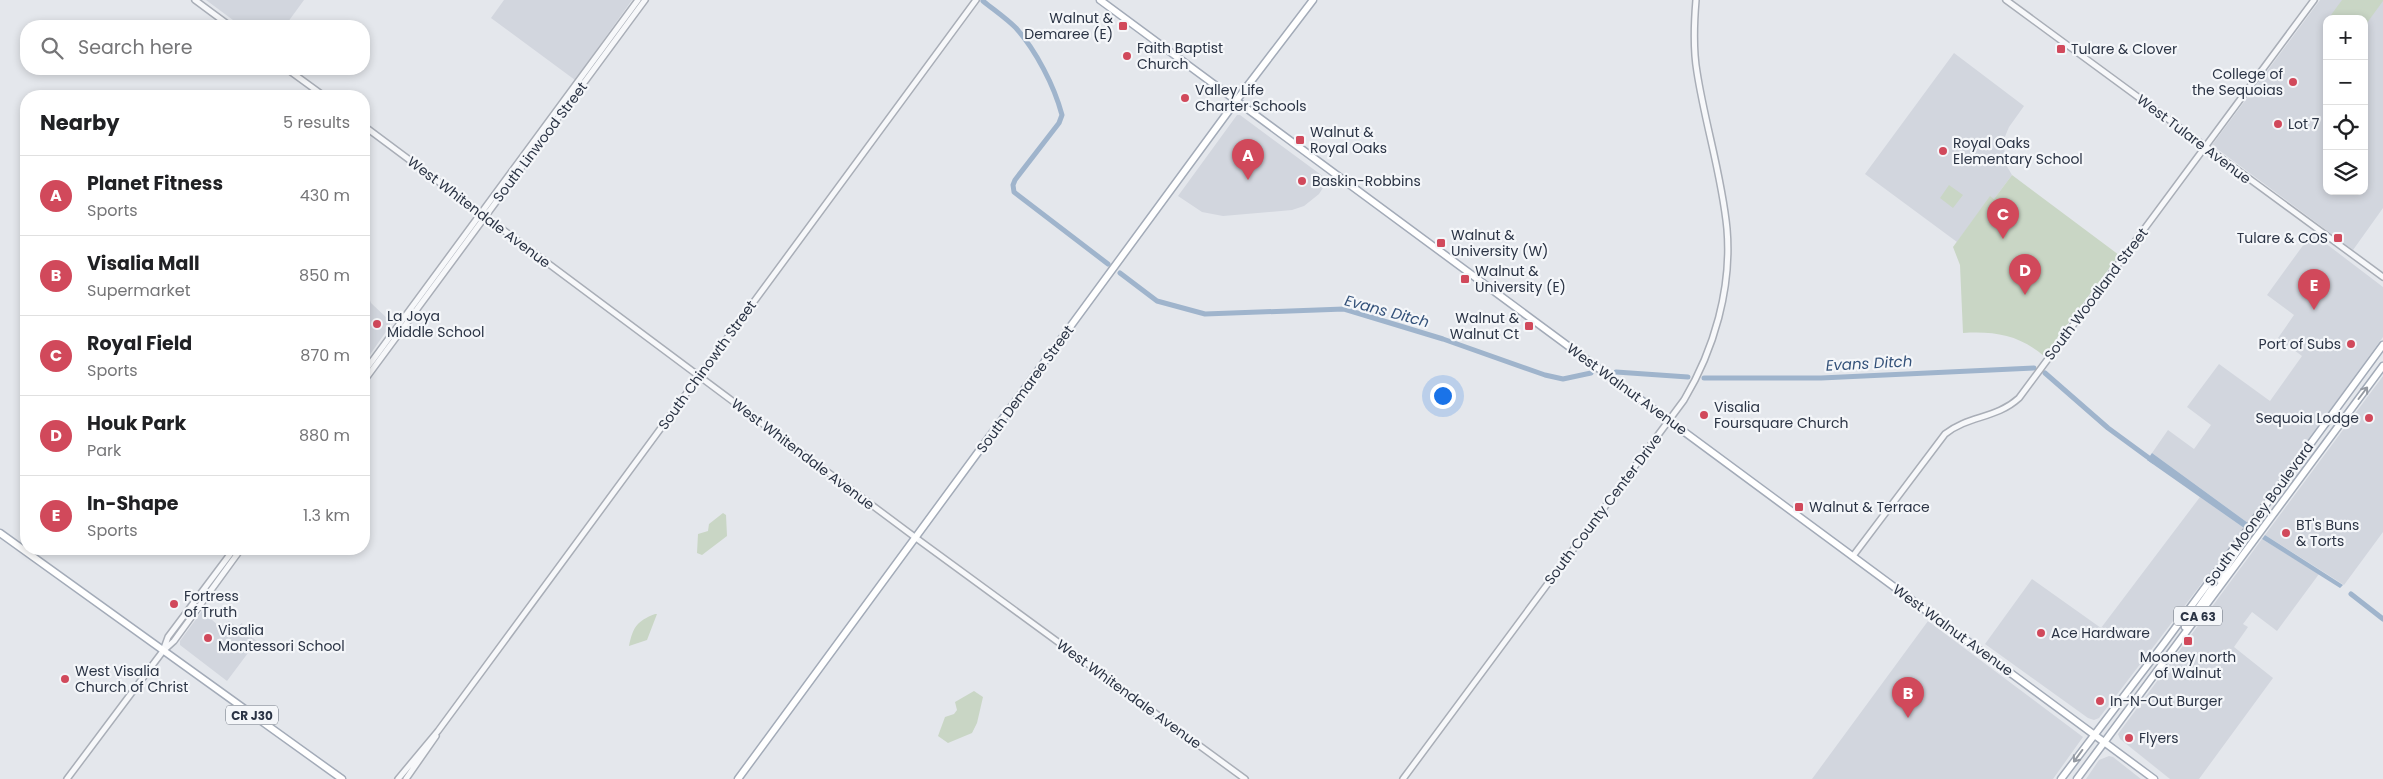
<!DOCTYPE html>
<meta charset="utf-8">
<style>
:root{--surface:#fff;--page:#f2f2f2;--text:#202124;--muted:#757577;--line:#e0e0e0;--accent:#d1495b}
body{margin:0;font-family:Poppins,sans-serif;background:var(--page);color:var(--text)}
.controls{position:absolute;right:15px;top:15px;display:grid;overflow:hidden;border-radius:10px;box-shadow:0 2px 8px #0003}
.controls button{width:45px;height:45px;display:grid;place-items:center;padding:0;border:0;border-bottom:1px solid var(--line);background:var(--surface);color:var(--text);font:25px sans-serif}
.you{position:absolute;left:1442px;top:395px;width:18px;height:18px;margin:-12px;border:4px solid #fff;border-radius:50%;background:#1a73e8;box-shadow:0 0 0 8px #1a73e833}
.badge{display:grid;place-items:center;width:32px;height:32px;border-radius:50%;background:var(--accent);color:#fff;font-size:16px;font-weight:700}
.pin{position:absolute;translate:-50% -41px;filter:drop-shadow(0 1px 2px #0008)}
.pin::after{content:'';position:absolute;top:26px;width:18px;height:15px;background:inherit;clip-path:polygon(0 0,100% 0,50% 100%)}
.list{margin:0;padding:0;list-style:none}
h2{display:flex;justify-content:space-between;align-items:center;height:65px;margin:0;padding:0 20px;font-size:21px}
h2 small{font-size:16px;font-weight:400;color:var(--muted)}
.list li{display:grid;grid-template-columns:32px 1fr auto;gap:15px;align-items:center;box-sizing:border-box;height:80px;padding:0 20px;border-top:1px solid var(--line)}
.list b{display:block;font-size:19px;white-space:nowrap}
.list p{margin:0;font-size:16px;white-space:nowrap;color:var(--muted)}
.list em{font-size:16px;font-style:normal;color:var(--muted)}
.icon{flex:none;width:28px;height:28px;fill:none;stroke:currentColor;stroke-width:2;stroke-linecap:round;stroke-linejoin:round}
.map{position:relative;flex:none;width:2383px;height:779px;overflow:hidden}
.search{position:absolute;background:var(--surface);box-shadow:0 2px 8px #0003;left:20px;top:20px;width:350px;height:55px;display:flex;align-items:center;gap:12px;box-sizing:border-box;padding:0 18px;border-radius:20px;color:var(--muted);font-size:19px}
.panel{position:absolute;background:var(--surface);box-shadow:0 2px 8px #0003;left:20px;top:90px;width:350px;height:465px;border-radius:20px}
.map>svg:first-child{display:block}
</style>
<div class="map">
<svg width="2383" height="779" viewBox="0 0 2383 779">
<rect width="100%" height="100%" fill="#e4e7ec"/>
<!-- built -->
<path fill="#d2d6de" fill-rule="evenodd" d="M206,0h98l-19,26h-44z
M504,0h128l-57,80 -84,-62z
M2320,0h63v208l-30,42 -141,-105zM2327,19h37v172h-37z
M1954,53l70,53 -15,21 -5,12 1,24 7,12 -18,24 -4,-2 -33,45 -92,-68z
M1237,115h3l88,65 -9,14 -15,12 -12,4 -69,6 -21,-4 -24,-16z
M2312,233l71,54v50l-135,186 -96,-70 16,-23 26,19 17,-24 -24,-18 32,-43 51,37 32,-45 -24,-18 16,-23 -27,-20z
M364,283l7,20 19,18v5l-26,37z
M2383,376v156l-39,53 -79,-50z
M2200,497l44,31 -145,190 -5,2 -6,-2 -103,-74 47,-65 69,49z
M2262,539l57,35 -42,57 -25,-19 -9,12 5,3 -14,20 39,31 -74,101h-29l-50,-40 -2,-5z
M202,611l18,16 9,-6 8,6 5,-4 6,12 9,6 -30,40 -47,-36v-4z
M1928,621l155,116 -30,42h-241z
M2109,756l4,1 28,22h-55l13,-19z"/>
<!-- green -->
<path fill="#c9d6c5" d="M2342,0h41v1l-19,26v-8h-29l-4,-4z
M2012,175l107,80 -75,101c-25,-21 -49,-25 -81,-23l-3,-68 -7,-18 37,-51 4,3z
M1949,185l14,10 -10,13 -13,-10z
M723,513l3,2 1,21 -25,19 -5,-2 1,-19 10,-3 1,-7z
M655,614h2l-10,26 -18,6c4,-19 8,-25 26,-32z
M974,691l9,6 -6,26 -5,10 -24,10 -10,-7 7,-19 9,-3 3,-4 -2,-8z"/>
<!-- water -->
<path fill="#9fb4cc" d="M2152,453l96,70 -4,5 -97,-68z
M2265,535l78,50 -3,3 -78,-49z"/>
<g fill="none" stroke-linecap="round" stroke-linejoin="round">
<!-- canal -->
<path stroke="#9fb4cc" stroke-width="5" d="M983,1c11,9 23,17 33,27 20,23 38,57 46,87l-3,8 -44,57 -2,5 1,7 94,72
M1120,273l37,28 48,13 139,-5 99,30 102,36 18,4 28,-6
M1616,372l72,5
M2045,373l63,55 45,33
M1704,378h117l213,-10
M2351,594l32,25"/>
<defs>
<path id="minor" d="M195,0l35,26
M2006,0l377,277
M287,69l37,27
M364,126l552,412 329,241
M364,372l274,-372
M364,381l281,-381
M1853,556l92,-122c24,-19 51,-15 74,-36l295,-398
M164,648l4,-11 66,-88
M67,779l96,-128 11,-10 67,-92
M398,779l40,-48 538,-731
M406,779l30,-43
M1403,779l281,-379c30,-50 48,-112 43,-171 -5,-53 -22,-105 -30,-157 -4,-23 -3,-48 -1,-72"/>
<path id="major" d="M1100,0l1054,779
M0,533l342,246
M2222,583l-2,-3 1,-5 30,-44
M2185,627l28,-40 -1,-8
M738,779l498,-678 77,-101
M2061,779l104,-137 218,-297
M2077,779l306,-413"/>
</defs>
<!-- minor casing -->
<use href="#minor" stroke="#a9aeb7" stroke-width="8"/>
<!-- major casing -->
<use href="#major" stroke="#a3abb8" stroke-width="9"/>
<!-- minor -->
<use href="#minor" stroke="#f7f8fa" stroke-width="5"/>
<!-- major -->
<use href="#major" stroke="#fff" stroke-width="6"/>
</g>
<!-- one-way arrows -->
<defs><path id="oneway-shaft" d="M-6 0H5M1.5-3L5.5 0L1.5 3" fill="none" stroke-width="1.6" stroke-linecap="round" stroke-linejoin="round" transform="scale(1.25)"/></defs>
<g stroke="#959aa2">
<use href="#oneway-shaft" transform="translate(2363 393) rotate(-53)"/>
<use href="#oneway-shaft" transform="translate(2078 756) rotate(126)"/>
</g>
<!-- markers -->
<g fill="#d1495b" stroke="#f4f6f9" stroke-width="2">
<rect x="1118" y="21" width="10" height="10" rx="2.5"/>
<rect x="2056" y="44" width="10" height="10" rx="2.5"/>
<circle cx="1127" cy="56" r="5"/>
<circle cx="2293" cy="82" r="5"/>
<circle cx="1185" cy="98" r="5"/>
<circle cx="2278" cy="124" r="5"/>
<rect x="1295" y="135" width="10" height="10" rx="2.5"/>
<circle cx="1943" cy="151" r="5"/>
<circle cx="1302" cy="181" r="5"/>
<rect x="2333" y="233" width="10" height="10" rx="2.5"/>
<rect x="1436" y="238" width="10" height="10" rx="2.5"/>
<rect x="1460" y="274" width="10" height="10" rx="2.5"/>
<circle cx="377" cy="324" r="5"/>
<rect x="1524" y="321" width="10" height="10" rx="2.5"/>
<circle cx="2351" cy="344" r="5"/>
<circle cx="1704" cy="415" r="5"/>
<circle cx="2369" cy="418" r="5"/>
<rect x="1794" y="502" width="10" height="10" rx="2.5"/>
<circle cx="2286" cy="533" r="5"/>
<circle cx="174" cy="604" r="5"/>
<circle cx="2041" cy="633" r="5"/>
<circle cx="208" cy="638" r="5"/>
<rect x="2183" y="636" width="10" height="10" rx="2.5"/>
<circle cx="65" cy="679" r="5"/>
<circle cx="2100" cy="701" r="5"/>
<circle cx="2129" cy="738" r="5"/>
</g>
<g text-anchor="middle" dominant-baseline="central" stroke-width="4.5" stroke-linejoin="round" paint-order="stroke">
<!-- shield labels -->
<g fill="#f4f6f9" stroke="#676e7b" stroke-width="1">
<rect x="2174" y="606.5" width="48" height="19" rx="4"/>
<rect x="226" y="705.5" width="52" height="19" rx="4"/>
</g>
<g font-size="12" font-weight="bold" fill="#2b3445">
<text x="2198" y="616">CA 63</text>
<text x="252" y="715">CR J30</text>
</g>
<!-- poi labels -->
<g font-size="14" fill="#2b3445" stroke="#f4f6f9" text-anchor="start">
<text x="1113" y="18" text-anchor="end">Walnut &amp;<tspan x="1113" dy="16">Demaree (E)</tspan></text>
<text x="1137" y="48">Faith Baptist<tspan x="1137" dy="16">Church</tspan></text>
<text x="2071" y="49">Tulare &amp; Clover</text>
<text x="2283" y="74" text-anchor="end">College of<tspan x="2283" dy="16">the Sequoias</tspan></text>
<text x="1195" y="90">Valley Life<tspan x="1195" dy="16">Charter Schools</tspan></text>
<text x="2288" y="124">Lot 7</text>
<text x="1310" y="132">Walnut &amp;<tspan x="1310" dy="16">Royal Oaks</tspan></text>
<text x="1953" y="143">Royal Oaks<tspan x="1953" dy="16">Elementary School</tspan></text>
<text x="1312" y="181">Baskin-Robbins</text>
<text x="1451" y="235">Walnut &amp;<tspan x="1451" dy="16">University (W)</tspan></text>
<text x="2328" y="238" text-anchor="end">Tulare &amp; COS</text>
<text x="1475" y="271">Walnut &amp;<tspan x="1475" dy="16">University (E)</tspan></text>
<text x="387" y="316">La Joya<tspan x="387" dy="16">Middle School</tspan></text>
<text x="1519" y="318" text-anchor="end">Walnut &amp;<tspan x="1519" dy="16">Walnut Ct</tspan></text>
<text x="2341" y="344" text-anchor="end">Port of Subs</text>
<text x="1714" y="407">Visalia<tspan x="1714" dy="16">Foursquare Church</tspan></text>
<text x="2359" y="418" text-anchor="end">Sequoia Lodge</text>
<text x="1809" y="507">Walnut &amp; Terrace</text>
<text x="2296" y="525">BT's Buns<tspan x="2296" dy="16">&amp; Torts</tspan></text>
<text x="184" y="596">Fortress<tspan x="184" dy="16">of Truth</tspan></text>
<text x="218" y="630">Visalia<tspan x="218" dy="16">Montessori School</tspan></text>
<text x="2051" y="633">Ace Hardware</text>
<text x="2188" y="657" text-anchor="middle">Mooney north<tspan x="2188" dy="16">of Walnut</tspan></text>
<text x="75" y="671">West Visalia<tspan x="75" dy="16">Church of Christ</tspan></text>
<text x="2110" y="701">In-N-Out Burger</text>
<text x="2139" y="738">Flyers</text>
</g>
<!-- street labels -->
<g font-size="14" fill="#2b3445" stroke="#f4f6f9">
<text transform="translate(2194 139) rotate(37)">West Tulare Avenue</text>
<text transform="translate(540 142) rotate(-53)">South Linwood Street</text>
<text transform="translate(479 212) rotate(37)">West Whitendale Avenue</text>
<text transform="translate(2096 294) rotate(-53)">South Woodland Street</text>
<text transform="translate(707 365) rotate(-54)">South Chinowth Street</text>
<text transform="translate(1025 389) rotate(-54)">South Demaree Street</text>
<text transform="translate(1627 389) rotate(36)">West Walnut Avenue</text>
<text transform="translate(803 454) rotate(37)">West Whitendale Avenue</text>
<text transform="translate(1603 509) rotate(-53)">South County Center Drive</text>
<text transform="translate(2259 514) rotate(-54)">South Mooney Boulevard</text>
<text transform="translate(1953 630) rotate(36)">West Walnut Avenue</text>
<text transform="translate(1129 694) rotate(36)">West Whitendale Avenue</text>
</g>
<!-- water labels -->
<g font-size="15" font-style="italic" fill="#34527a" stroke="#f4f6f9">
<text transform="translate(1387 311) rotate(15)">Evans Ditch</text>
<text transform="translate(1869 363) rotate(-3)">Evans Ditch</text>
</g>
</g>
</svg>
<div class="controls">
<button>+</button>
<button>−</button>
<button><svg class="icon" aria-label="locate" viewBox="0 0 24 24"><circle cx="12" cy="12" r="6"/><path d="M12 2v4M12 18v4M2 12h4M18 12h4"/></svg></button>
<button><svg class="icon" aria-label="layers" viewBox="0 0 24 24"><path d="M12 4l9 5-9 5-9-5zM3 14l9 5 9-5"/></svg></button>
</div>
<div class="you"></div>
<div class="pin badge" style="left:1248px;top:180px">A</div>
<div class="pin badge" style="left:1908px;top:718px">B</div>
<div class="pin badge" style="left:2003px;top:239px">C</div>
<div class="pin badge" style="left:2025px;top:295px">D</div>
<div class="pin badge" style="left:2314px;top:310px">E</div>
<div class="search"><svg class="icon" aria-label="search" viewBox="0 0 24 24"><circle cx="10" cy="10" r="6"/><path d="M15 15l6 6"/></svg>Search here</div>
<section class="panel">
<h2>Nearby<small>5 results</small></h2>
<ul class="list">
<li><span class="badge">A</span><div><b>Planet Fitness</b><p>Sports</p></div><em>430 m</em></li>
<li><span class="badge">B</span><div><b>Visalia Mall</b><p>Supermarket</p></div><em>850 m</em></li>
<li><span class="badge">C</span><div><b>Royal Field</b><p>Sports</p></div><em>870 m</em></li>
<li><span class="badge">D</span><div><b>Houk Park</b><p>Park</p></div><em>880 m</em></li>
<li><span class="badge">E</span><div><b>In-Shape</b><p>Sports</p></div><em>1.3 km</em></li>
</ul>
</section>
</div>
